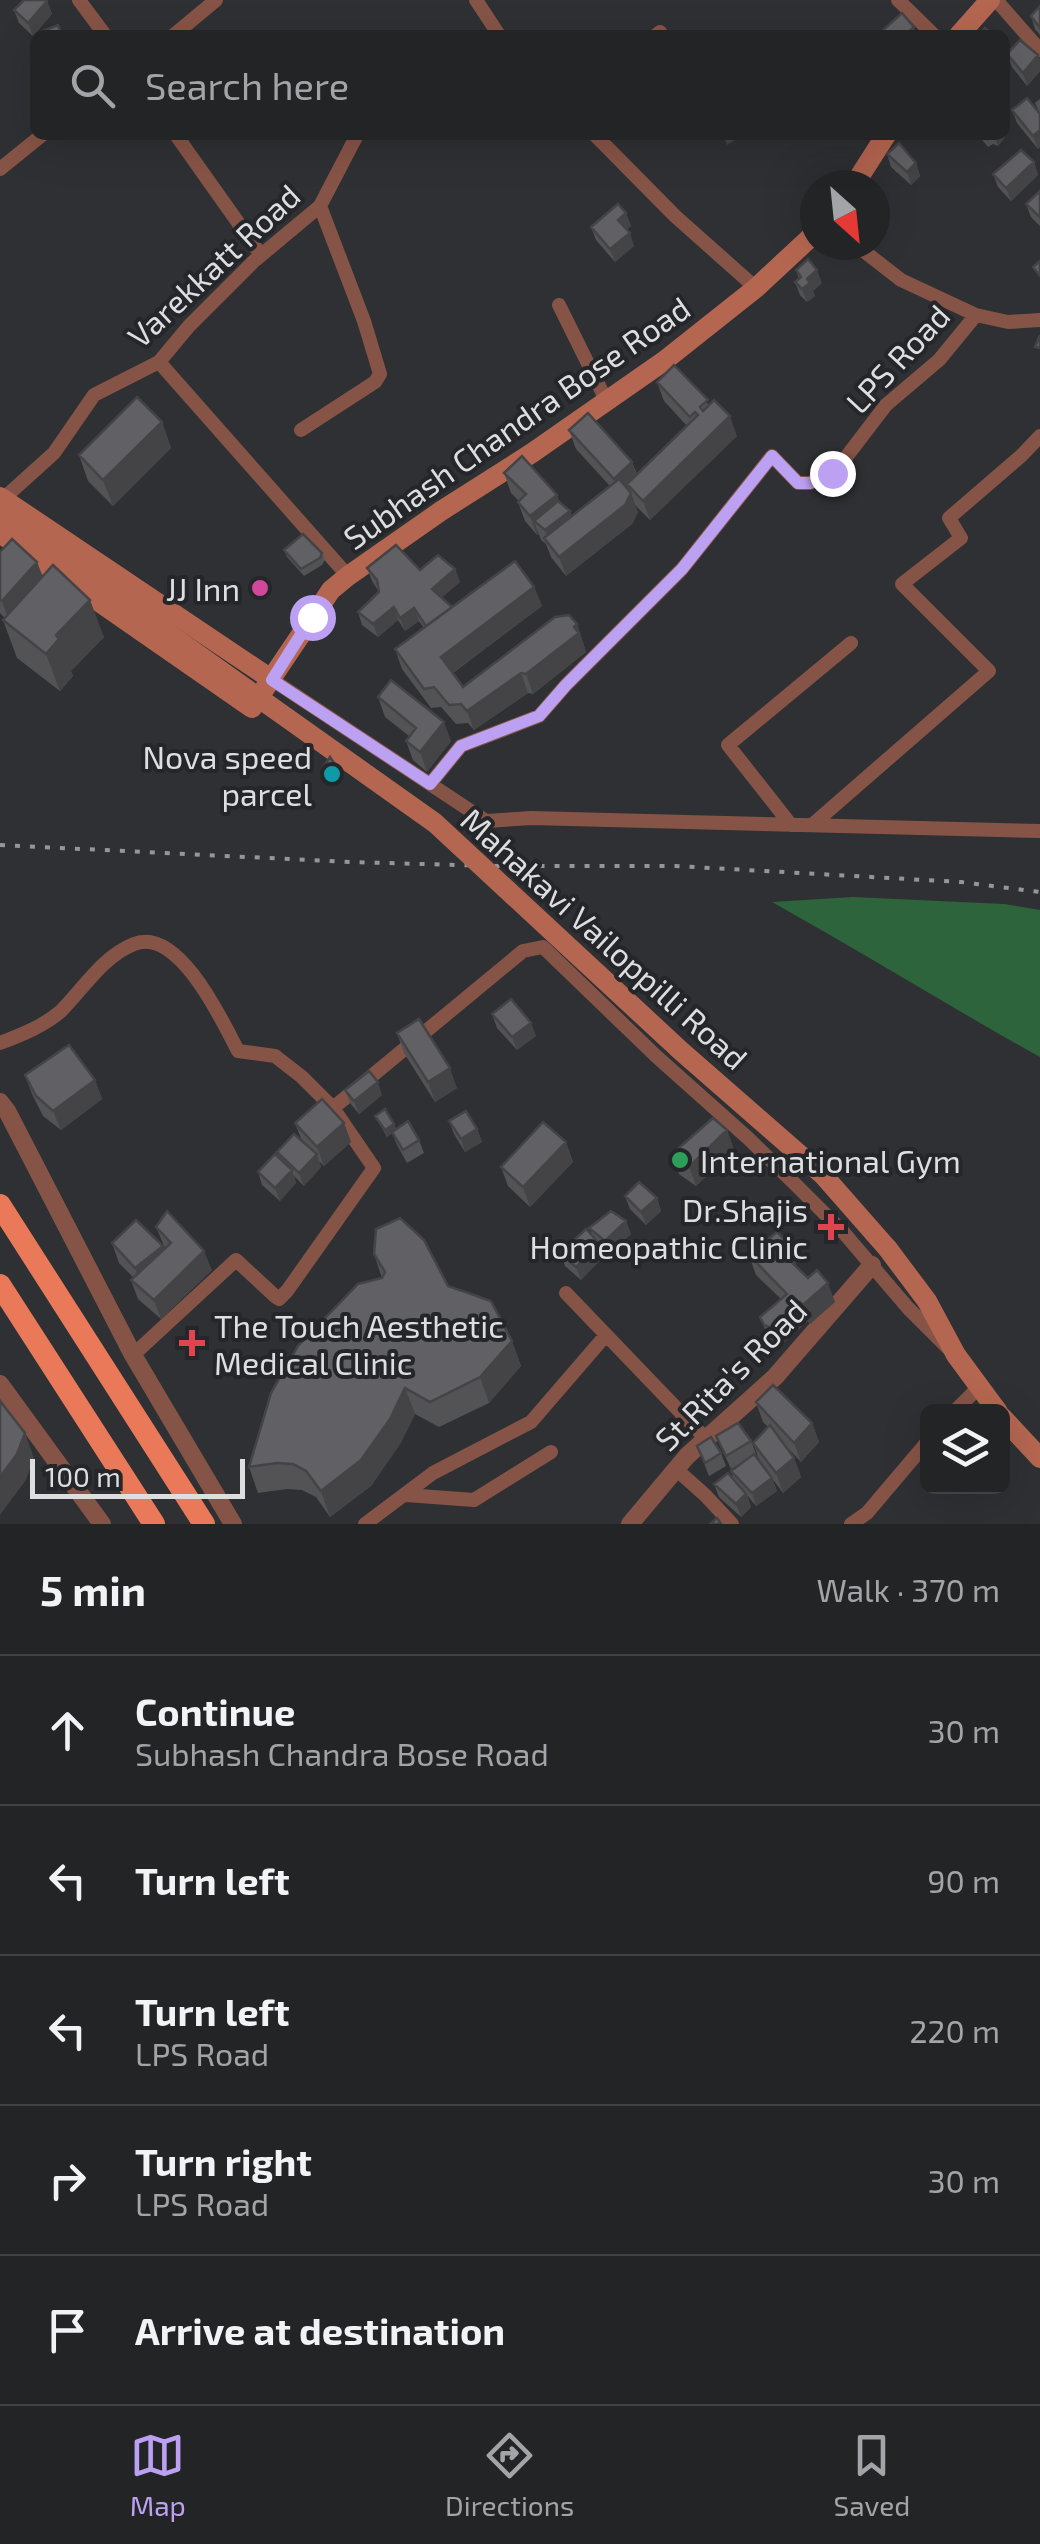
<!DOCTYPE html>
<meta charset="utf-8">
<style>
:root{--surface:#222426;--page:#2e3032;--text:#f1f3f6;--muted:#a2a4a7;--line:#3f4143;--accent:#bca0f2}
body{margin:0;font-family:"Exo 2",sans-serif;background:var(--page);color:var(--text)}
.controls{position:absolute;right:30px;bottom:30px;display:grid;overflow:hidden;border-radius:15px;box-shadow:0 10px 40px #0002}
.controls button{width:90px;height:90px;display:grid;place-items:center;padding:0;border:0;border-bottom:2px solid var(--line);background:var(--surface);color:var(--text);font:50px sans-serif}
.compass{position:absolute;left:800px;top:170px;width:90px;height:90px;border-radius:50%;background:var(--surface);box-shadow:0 10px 40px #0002;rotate:153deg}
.scale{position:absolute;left:30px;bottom:25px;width:215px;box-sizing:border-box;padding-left:10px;border:5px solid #dddee0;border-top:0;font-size:28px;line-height:35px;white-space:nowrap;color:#dddee0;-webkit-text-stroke:8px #242629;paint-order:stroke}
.stop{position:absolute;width:30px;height:30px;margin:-22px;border:8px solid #bca0f2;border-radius:50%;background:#fff}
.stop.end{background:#bca0f2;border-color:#fff;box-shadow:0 2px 10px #0008}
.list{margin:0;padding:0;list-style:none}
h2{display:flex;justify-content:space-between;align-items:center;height:130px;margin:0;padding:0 40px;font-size:42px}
h2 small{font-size:32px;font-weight:400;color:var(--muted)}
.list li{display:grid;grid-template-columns:65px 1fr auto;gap:30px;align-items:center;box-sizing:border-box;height:150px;padding:0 40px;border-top:2px solid var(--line)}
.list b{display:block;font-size:38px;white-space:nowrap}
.list p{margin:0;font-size:32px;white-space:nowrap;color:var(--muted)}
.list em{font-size:32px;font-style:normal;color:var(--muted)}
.icon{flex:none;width:55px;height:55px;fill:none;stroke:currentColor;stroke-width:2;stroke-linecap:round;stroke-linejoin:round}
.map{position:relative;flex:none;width:1040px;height:1524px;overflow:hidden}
.search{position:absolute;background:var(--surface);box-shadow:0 10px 40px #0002;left:30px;right:30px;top:30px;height:110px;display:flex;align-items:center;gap:25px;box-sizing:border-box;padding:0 35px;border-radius:15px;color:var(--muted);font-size:38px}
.sheet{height:880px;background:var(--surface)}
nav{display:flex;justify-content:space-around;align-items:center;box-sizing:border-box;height:140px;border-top:2px solid var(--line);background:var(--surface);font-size:28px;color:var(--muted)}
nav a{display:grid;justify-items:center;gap:5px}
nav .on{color:var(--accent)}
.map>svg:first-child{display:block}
</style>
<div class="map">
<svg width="1040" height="1524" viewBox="0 0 1040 1524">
<rect width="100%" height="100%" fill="#2e3033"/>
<!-- green -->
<path fill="#2d643b" d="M853,897l151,7 36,6v147c-90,-50 -178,-105 -268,-155z"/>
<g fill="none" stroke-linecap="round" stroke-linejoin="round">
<!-- minor -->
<path stroke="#865446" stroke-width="14" d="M79,0l26,35
M476,0l23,35
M898,0l36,35
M996,0l44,50
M174,35l42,-35
M656,35l4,-3
M176,135l85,120
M595,135l80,81 81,72
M0,169l42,-34
M856,245l45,35 75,35 32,7 32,-2
M559,305l48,97
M159,362l189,214
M301,430l74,-48 5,-8 -16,-53 -44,-115
M3,499l51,-46 40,-58 65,-33 30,-36 64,-64 67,-56 37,-71
M271,679l215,142 45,-3 509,13
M430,784l31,-38 78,-30 27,-31 116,-116 90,-113 26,27h12l27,-14 49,-64 53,-45 37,-45
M791,825l-63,-80 123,-102
M812,825l177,-154 -87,-87 59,-46 -12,-20 73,-63 18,-19
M0,1043c21,-8 44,-17 61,-32 23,-23 41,-54 73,-67 44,-18 88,76 104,107l37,5 27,21 31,31 190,-157 20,-4 113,109 93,83 48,47 47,47 64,75 40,40
M566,1293l140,146
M133,1355l103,-95 40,37 3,2 8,-8 87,-123 -41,-60
M954,1412l25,-25
M676,1469l30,27 26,28
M406,1495l68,5 77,-48
M365,1524l68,-51 98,-51 75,-87
M851,1524l16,-11 61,-72"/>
<!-- tertiary -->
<path stroke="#865446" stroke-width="18" d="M0,1102l7,9 126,244 100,169
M0,1384l102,140
M630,1524l57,-68 88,-79 97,-112"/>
<!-- secondary -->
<path stroke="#b56650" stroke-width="20" d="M959,35l31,-35
M854,185l32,-50
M0,497l271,182 -19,29 -252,-175
M271,679l60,-89 17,-14 93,-65 91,-58 132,-92 92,-73 59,-55
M888,1249l39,52 29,54 42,57
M1002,1417l38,41"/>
<!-- trunk -->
<path stroke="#ea795a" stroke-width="22" d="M0,1205l204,319
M0,1285l154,239"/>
<!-- rail -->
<path stroke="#949698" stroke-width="4" stroke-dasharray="5 10" stroke-linecap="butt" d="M0,845l350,17 144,4h181l286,16 79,10"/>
<!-- secondary-bridge -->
<path stroke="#b56650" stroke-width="20" d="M0,514l435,309 246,228 142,124 65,74"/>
</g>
<!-- wall -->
<path fill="#535356" d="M47,1l5,13 -19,22 -14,-13 -5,-13z
M1040,6v29l-5,-6 -4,-13z
M1005,44l5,7 28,4 2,6v10l-13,15 -15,-19 -4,-11 -3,3z
M1040,99v48l-2,2 -21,-26 -5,-13 28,4 -5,-11z
M978,135h26l1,2 -7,9 -5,-2 -5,3z
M887,154l29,9 4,13 -9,9 -20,-18z
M1034,162l4,13 -27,26 -13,-14 -5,-13z
M1040,191v35l-9,-9 -5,-13z
M626,213l5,13 -4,3 7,17 -19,16 -19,-22 -5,-13z
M796,270l26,13 -9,8 2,5 -8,6 -7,-7 -5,-13 4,-3z
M657,382l52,22 28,32 -87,84 -15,-15 3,7 -6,12 -66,52 -15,-19 -5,-13 -5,-4 -2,-6 -2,1 -12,-14 -7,-19 1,-1 -8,-8 -7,-20 56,30 10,8 2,5 38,-30 -34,-37 -7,-19 63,32 5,12 50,-48 -23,-25z
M162,422l9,26 -58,58 -25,-25 -9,-26z
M284,550l38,3 3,7 -3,5 -18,11 -17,-19z
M0,552l37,10 6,15 61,60 -33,34 2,5 -13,15 -43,-33 -14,-38 2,-2 -5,-5z
M367,568l53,2 35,-1 5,13 -18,15 10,10 82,-20 8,19 -89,67 10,14 114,-63 9,28 -53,42 -5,-1 -54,37 -6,-7 -12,1 -15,-17 -10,1 -29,-39 -7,-20 29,-21 -5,-7 -14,10 -7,-11 -20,17 -16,-12 -4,-13 21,-20 -7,-11z
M378,697l73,44 -24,31 -14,-12 -7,-19 3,-5 -24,-19z
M336,766l3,6 -4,10 -10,-7 -3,-6z
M492,1014l39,9 5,13 -19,14 -20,-22z
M397,1033l60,55 -22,14 -31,-49z
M25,1075l70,5 7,19 -41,31 -18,-14 -11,-22z
M345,1090l37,5 -23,19 -9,-11z
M375,1116l19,8 2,5 23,11 5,13 -17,10 -10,-18 -5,-12 -5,4z
M449,1121l28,8 5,13 -17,10 -11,-18z
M295,1123h49l7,19 -27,24 -5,-5 2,6 -17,19 -10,-10 2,7 -16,18 -18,-16 -4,-13 21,-13 -2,-7 25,-11z
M727,1130l7,20 -38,36 -17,-12 -7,-20z
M566,1142l7,20 -43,45 -22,-21 -7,-19z
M625,1196l32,2 4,13 -15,14 -16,-16z
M626,1221l5,13 -21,20 -10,-9 4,11 -23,24 -16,-14 -5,-13 33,-17 -4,-8z
M156,1227l56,43 -51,49 -23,-20 -7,-19 2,-3 -14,-14 -7,-20 51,3 1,3 1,-1z
M789,1244l7,20 -1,1 40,37 -25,22 -2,-3 -29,26 -8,-3 -11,-27 21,-18 -25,-24 -7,-20z
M374,1254l74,32 64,55 9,25 -32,37 -50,24 -24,-13 -15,30 -29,42 -41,31 -14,-20 -14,-7 -15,-1 -29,4 -9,-26 133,-189z
M756,1402l56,21 7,19 -18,20 -17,-18 10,14 7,19 -18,16 -23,-31 -7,-19 15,-16 -5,-5z
M716,1436l35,5 5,13 -1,1 17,23 5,13 -21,15 -9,-11 4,12 -10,10 -22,-20 -5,-13 20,-4 -3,-9 11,-8 -11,6z
M697,1446l24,7 5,13 -17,10z"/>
<!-- shaded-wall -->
<path fill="#444346" d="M47,1l5,13 -19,22 -5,-13z
M914,27l3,8h-12z
M1038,55l2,6v10l-13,15 -4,-13z
M1040,130v17l-2,2 -5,-13z
M723,135h20l-16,10z
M994,135h10l1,2 -7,9z
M1034,162l4,13 -27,26 -5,-13z
M916,163l4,13 -9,9 -4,-13z
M626,213l5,13 -8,7 -5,-13z
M630,233l4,13 -19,16 -5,-13z
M817,270l5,13 -9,8 2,5 -8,6 -5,-13 5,-10z
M730,416l7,20 -87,84 -7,-19z
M162,422l9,26 -58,58 -10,-26z
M632,462l7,20 -12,2 2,7 -8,7 -7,-19z
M631,493l7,19 -6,12 -66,52 -7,-19z
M557,495l7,19 -30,7 5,13 -2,1 -7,-19z
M570,511l7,20 -25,18 -7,-19z
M37,562l7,19 -35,40 -7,-20z
M455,569l5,13 -23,20 -5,-13z
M534,587l8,19 -94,70 -7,-19z
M90,600l14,37 -33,34 2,5 -13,15 -14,-37 10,-19z
M394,607l4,13 -20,17 -5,-13z
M414,608l5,13 -14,10 -5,-13z
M577,624l9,28 -53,42 -7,-20z
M521,673l7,20 -54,37 -7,-19z
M444,722l7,19 -24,31 -7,-20z
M336,766l3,6 -4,10 -2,-7z
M531,1023l5,13 -19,14 -5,-13z
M450,1068l7,20 -22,14 -7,-20z
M95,1080l7,19 -41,31 -8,-19z
M378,1082l4,13 -23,19 -5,-13z
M344,1123l7,19 -27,24 -7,-19z
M394,1124l3,6 -10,7 -2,-7z
M477,1129l5,13 -17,10 -4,-13z
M727,1130l7,20 -38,36 -7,-19z
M566,1142l7,20 -43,45 -7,-20z
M317,1154l4,13 -17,19 -5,-13z
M292,1170l4,13 -16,18 -5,-13z
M657,1198l4,13 -15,14 -5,-13z
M626,1221l5,13 -21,20 -5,-13z
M599,1243l5,13 -23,24 -5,-13z
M789,1244l7,20 -8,7 -7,-19z
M163,1246l7,20 -28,21 -7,-19z
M204,1251l8,19 -51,49 -7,-19z
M828,1283l7,19 -25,22 -7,-19z
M800,1302l8,19 -29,26 -7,-19z
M512,1341l9,25 -32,37 -9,-26z
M405,1388l10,26 -15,30 -29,42 -41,31 -9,-26z
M812,1423l7,19 -18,20 -7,-19z
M25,1433l9,25 -8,22 -26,35v-38z
M794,1458l7,19 -18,16 -7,-20z
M772,1478l5,13 -21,15 -4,-13z
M746,1494l5,13 -10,10 -5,-13z"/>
<!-- building -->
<path fill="#616064" stroke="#444346" stroke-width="2.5" d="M24,0h22l1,1 -19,22 -14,-13z
M1040,6v22l-9,-12z
M902,13l12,14 -9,8h-19l-4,-4z
M58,25l4,10h-21l-1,-3z
M985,28l7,7h-14z
M1020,40l18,15 -15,18 -16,-19z
M1027,98l13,16v16l-7,6 -21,-26z
M899,143l17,20 -9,9 -20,-18z
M1021,150l13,12 -28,26 -13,-14z
M1040,191v26l-14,-13z
M618,204l8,9 -8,7 12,13 -20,16 -19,-22z
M808,259l9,11 -10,9 3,4 -8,6 -7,-7 6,-5 -5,-7z
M1040,261v15l-7,-9z
M1040,335v13l-5,-1z
M674,365l34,35 -8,7 3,4 11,-11 16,16 -87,85 -16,-17 71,-69 -3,-3 -5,5 -33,-35z
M137,397l25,25 -59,58 -24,-25z
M588,413l44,49 -18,17 -45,-49z
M522,456l35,39 -27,21 -12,-14 8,-8 -22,-21z
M619,479l12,14 -6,12 -66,52 -15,-19z
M558,501l12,10 -25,19 -11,-9z
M303,534l19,19 -2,5 -19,11 -17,-19z
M12,539l25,23 -35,39 -2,-1v-48z
M396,545l24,25 18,-15 17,14 -23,20 20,18 -26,19 -12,-18 -14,10 -6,-11 -21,17 -15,-12 21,-20 -2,-12 -10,-12z
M515,561l19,26 -93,70 22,30 92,-70 14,-2 8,9 -3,3 5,6 -53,41 -5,-1 -54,38 -6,-7 -12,1 -15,-18 -10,2 -29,-40z
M53,565l37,35 -34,35 3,4 -13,15 -43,-34z
M391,680l53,42 -24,30 -14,-11 10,-13 -38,-31z
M330,757l6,9 -3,9 -11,-6z
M511,999l20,24 -19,14 -20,-23z
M419,1019l31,49 -22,14 -31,-49z
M69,1045l26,35 -42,31 -17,-15 -11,-21z
M369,1071l9,11 -24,19 -9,-11z
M322,1099l22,24 -27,24 -22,-24z
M385,1109l9,15 -9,6 -10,-14z
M466,1111l11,18 -16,10 -12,-18z
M713,1118l14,12 -38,37 -17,-13z
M408,1121l11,19 -16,10 -11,-18z
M543,1122l23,20 -43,45 -22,-20z
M294,1134l23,20 -18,19 -22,-21z
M275,1154l17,16 -17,18 -17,-16z
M639,1182l18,16 -16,14 -16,-16z
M167,1211l37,40 -50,49 -23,-20 40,-37 -15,-16z
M611,1211l15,10 -21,20 -16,-13z
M400,1218l24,22 24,46 43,15 21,40 -32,36 -50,25 -25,-14 -15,31 -29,41 -40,31 -15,-20 -13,-7 -16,-1 -28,4 22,-74 27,-47 60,-62 24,-6 3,-6 -11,-18 2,-25z
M136,1220l27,26 -28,22 -23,-25z
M586,1229l13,14 -23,24 -16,-14z
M777,1232l12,12 -8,8 27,26 9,-8 11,13 -25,22 -3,-3 -28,26 -8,-3 -4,-8 27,-23 -38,-39z
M773,1385l39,38 -18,20 -38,-41z
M0,1401l25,32 -8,21 -17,23z
M738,1423l13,18 -25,15 -10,-20z
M770,1425l24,33 -18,15 -23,-30z
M711,1437l10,16 -16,10 -8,-17z
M754,1454l18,24 -20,15 -21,-22z
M728,1473l18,21 -10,10 -22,-20z
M717,1518l4,6h-11z"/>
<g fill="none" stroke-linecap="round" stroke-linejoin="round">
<!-- route -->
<path stroke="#bca0f2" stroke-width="12" d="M312,617l-40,63 158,104 31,-38 78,-30 27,-31 116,-116 90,-113 26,27h12l22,-10"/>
</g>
<!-- markers -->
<circle fill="#d1479c" stroke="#242629" stroke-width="4" cx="260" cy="588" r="10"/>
<circle fill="#0f9aa8" stroke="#242629" stroke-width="4" cx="332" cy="774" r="10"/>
<circle fill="#2e9e5b" stroke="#242629" stroke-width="4" cx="680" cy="1160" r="10"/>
<g fill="#e0444e" stroke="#242629" stroke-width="4">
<path d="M826 1212h10v10h10v10h-10v10h-10v-10h-10v-10h10z"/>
<path d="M187 1328h10v10h10v10h-10v10h-10v-10h-10v-10h10z"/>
</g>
<g text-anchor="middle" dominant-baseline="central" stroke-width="8" stroke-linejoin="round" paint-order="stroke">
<!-- street labels -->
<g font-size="32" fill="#dddee0" stroke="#242629">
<text transform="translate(213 265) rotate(-43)">Varekkatt Road</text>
<text transform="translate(897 358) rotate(-47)">LPS Road</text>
<text transform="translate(516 422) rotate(-35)">Subhash Chandra Bose Road</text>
<text transform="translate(605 938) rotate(42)">Mahakavi Vailoppilli Road</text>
<text transform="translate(730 1374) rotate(-45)">St.Rita's Road</text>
</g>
<!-- poi labels -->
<g font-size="32" fill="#dddee0" stroke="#242629" text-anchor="end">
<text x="240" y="588">JJ Inn</text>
<text x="312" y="756">Nova speed<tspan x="312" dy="37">parcel</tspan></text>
<text x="700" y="1160" text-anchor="start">International Gym</text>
<text x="808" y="1209">Dr.Shajis<tspan x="808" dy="37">Homeopathic Clinic</tspan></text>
<text x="214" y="1325" text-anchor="start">The Touch Aesthetic<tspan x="214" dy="37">Medical Clinic</tspan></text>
</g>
</g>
</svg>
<div class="controls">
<button><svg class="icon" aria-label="layers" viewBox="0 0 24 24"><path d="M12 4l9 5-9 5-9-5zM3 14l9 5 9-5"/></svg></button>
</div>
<svg class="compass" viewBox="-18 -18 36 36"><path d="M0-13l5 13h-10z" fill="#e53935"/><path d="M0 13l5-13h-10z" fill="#a2a4a7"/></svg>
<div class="scale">100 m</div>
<div class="stop" style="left:312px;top:617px"></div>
<div class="stop end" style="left:832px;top:473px"></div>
<div class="search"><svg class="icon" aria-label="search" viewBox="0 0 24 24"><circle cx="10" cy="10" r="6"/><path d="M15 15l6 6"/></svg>Search here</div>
</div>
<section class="sheet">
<h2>5 min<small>Walk · 370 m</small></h2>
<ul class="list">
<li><svg class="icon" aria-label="ahead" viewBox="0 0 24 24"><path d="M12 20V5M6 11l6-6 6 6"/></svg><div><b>Continue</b><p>Subhash Chandra Bose Road</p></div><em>30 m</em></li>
<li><svg class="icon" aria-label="left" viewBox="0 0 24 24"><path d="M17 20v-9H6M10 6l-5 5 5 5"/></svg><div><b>Turn left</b></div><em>90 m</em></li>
<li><svg class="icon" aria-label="left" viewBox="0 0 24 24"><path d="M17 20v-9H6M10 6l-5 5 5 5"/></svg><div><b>Turn left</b><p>LPS Road</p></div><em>220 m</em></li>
<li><svg class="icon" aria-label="right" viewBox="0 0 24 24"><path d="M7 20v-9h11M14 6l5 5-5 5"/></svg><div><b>Turn right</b><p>LPS Road</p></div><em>30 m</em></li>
<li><svg class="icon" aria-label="arrive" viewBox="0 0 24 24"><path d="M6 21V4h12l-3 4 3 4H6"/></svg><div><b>Arrive at destination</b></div></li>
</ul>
</section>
<nav>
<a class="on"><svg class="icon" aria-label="map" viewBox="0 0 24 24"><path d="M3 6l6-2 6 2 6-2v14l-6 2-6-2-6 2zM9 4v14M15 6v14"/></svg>Map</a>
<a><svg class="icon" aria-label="directions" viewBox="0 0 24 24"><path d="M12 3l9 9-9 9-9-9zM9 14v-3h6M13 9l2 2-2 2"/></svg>Directions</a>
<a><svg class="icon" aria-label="saved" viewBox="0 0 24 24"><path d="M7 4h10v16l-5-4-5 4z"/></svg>Saved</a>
</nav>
